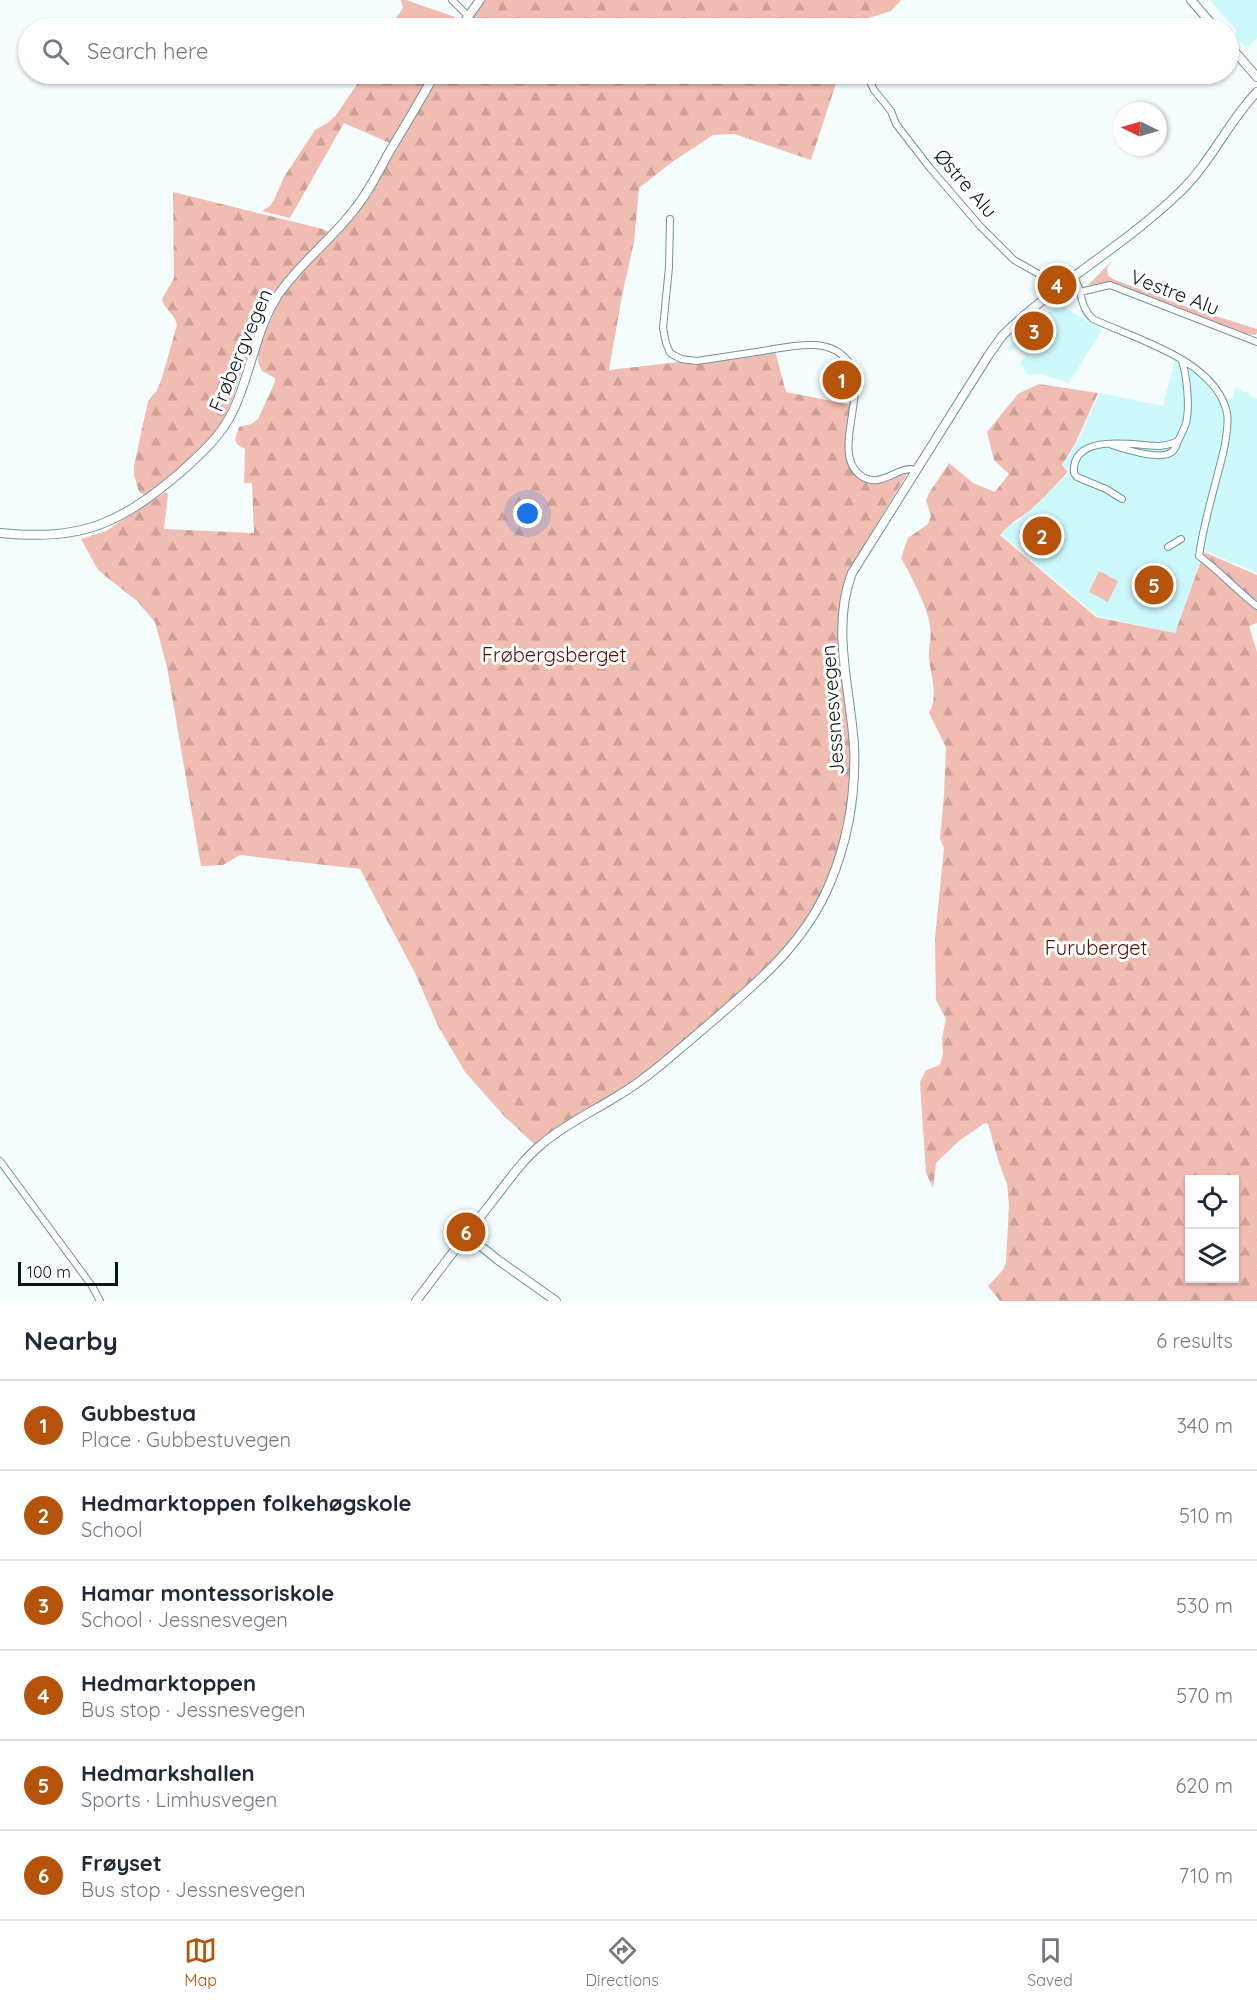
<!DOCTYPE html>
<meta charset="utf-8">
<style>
:root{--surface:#fff;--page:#f6f6f7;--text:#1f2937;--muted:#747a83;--line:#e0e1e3;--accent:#b45309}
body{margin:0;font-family:Quicksand,sans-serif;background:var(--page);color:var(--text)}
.controls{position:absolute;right:18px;bottom:18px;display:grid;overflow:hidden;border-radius:0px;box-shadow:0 2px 4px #0004}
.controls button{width:54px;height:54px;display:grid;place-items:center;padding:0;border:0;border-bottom:2px solid var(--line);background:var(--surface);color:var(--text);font:30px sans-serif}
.compass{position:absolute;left:1113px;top:102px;width:54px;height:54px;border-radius:50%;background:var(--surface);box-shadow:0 2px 4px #0004;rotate:275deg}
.scale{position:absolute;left:18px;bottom:15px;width:100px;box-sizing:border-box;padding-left:6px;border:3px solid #08181a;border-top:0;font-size:16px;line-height:21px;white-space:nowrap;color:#08181a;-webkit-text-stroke:4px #fff;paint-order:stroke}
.you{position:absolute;left:528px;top:514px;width:21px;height:21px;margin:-15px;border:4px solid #fff;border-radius:50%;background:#1a73e8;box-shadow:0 0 0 9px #1a73e833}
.badge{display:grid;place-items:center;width:39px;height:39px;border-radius:50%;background:var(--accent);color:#fff;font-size:20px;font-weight:700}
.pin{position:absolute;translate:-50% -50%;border:3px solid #fff;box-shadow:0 2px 6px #0006}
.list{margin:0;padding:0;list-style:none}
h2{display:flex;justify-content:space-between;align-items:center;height:78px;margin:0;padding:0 24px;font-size:26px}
h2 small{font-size:20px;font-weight:400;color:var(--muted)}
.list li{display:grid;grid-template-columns:39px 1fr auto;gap:18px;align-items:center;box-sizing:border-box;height:90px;padding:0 24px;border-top:2px solid var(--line)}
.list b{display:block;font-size:22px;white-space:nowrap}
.list p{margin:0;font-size:20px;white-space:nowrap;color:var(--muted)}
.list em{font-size:20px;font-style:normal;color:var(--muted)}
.icon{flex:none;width:33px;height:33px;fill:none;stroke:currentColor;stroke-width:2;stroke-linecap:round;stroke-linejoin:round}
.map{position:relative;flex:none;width:1257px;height:1301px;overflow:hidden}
.search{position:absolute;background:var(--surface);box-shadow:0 2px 4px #0004;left:18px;right:18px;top:18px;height:66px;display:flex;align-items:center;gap:15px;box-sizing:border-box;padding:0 21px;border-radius:33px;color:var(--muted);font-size:22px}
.sheet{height:618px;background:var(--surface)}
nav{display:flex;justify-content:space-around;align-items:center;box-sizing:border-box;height:84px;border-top:2px solid var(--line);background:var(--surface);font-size:16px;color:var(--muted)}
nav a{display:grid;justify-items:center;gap:3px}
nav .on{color:var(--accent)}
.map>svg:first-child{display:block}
</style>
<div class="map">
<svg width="1257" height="1301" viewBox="0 0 1257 1301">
<defs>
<pattern id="forest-firs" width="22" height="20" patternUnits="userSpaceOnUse" patternTransform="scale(1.5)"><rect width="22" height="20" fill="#f1bcb1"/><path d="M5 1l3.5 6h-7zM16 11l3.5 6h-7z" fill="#cda198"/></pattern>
</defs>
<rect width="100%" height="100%" fill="#f4fcfd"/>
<!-- built -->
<path fill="#cef9fc" d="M1210,0h47v38l-11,10 -10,-11v-7z
M1057,305l5,1 40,24 -33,53 -28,-9 -14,1 -7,-13 6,-5 -10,-11 -6,5 -3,-3z
M1177,352l15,9 13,10 21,29 6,-1 4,-12 7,5 6,1 1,3 7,3v174l-53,-23 -29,83 -78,-17 -96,-82 8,-9 8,-3 8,-9 11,-7 33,-34 -6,-7 13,-21 24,-51 63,13z"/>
<!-- grass -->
<path fill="#f1bcb1" d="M401,0h5l49,17 -7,11h-59l14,-20z
M1114,259l-7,9 1,8 7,4 78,29 64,20v4l-2,2 -11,-1 -121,-46c-19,-10 -17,-4 -35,-3z
M1099,571l19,10 -10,21 -19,-10z"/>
<!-- forest -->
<path fill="url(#forest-firs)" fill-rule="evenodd" d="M485,0h416l-10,11 -36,11 -2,6h-389z
M364,74h68l-40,70 -48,-21 -54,95 -28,-7 8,-5 4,-6 10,-23 31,-47 14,-8 7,-7z
M439,74h400l-28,86 -76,-26 -22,1 -41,27 -33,26 -5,54 -12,54 -13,74 166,-19 11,41 66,13c-3,25 -18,72 19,77 13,2 23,-7 36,-8l-56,93 -8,23 7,111 2,94 -5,27 -20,61 -15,28 -36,56 -40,40 -122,92 -60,30 -20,15 -29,-27 -40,-45 -27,-46 -23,-53 -55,-104 -120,-14 -17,10 -22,1 -34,-199 -12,-45 -18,-21 -39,-31 -17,-31 25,-8 60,-39 2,2 -4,35 90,4 -2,-50h-8l1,-34 -8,-5 -2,-5 4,-12 12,-3 7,-5 17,-37v-4l-13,-7 -4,-9 1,-15 22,-50 20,-26 59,-61z
M173,192l150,37 6,3v2l-67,85 -10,23 -21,61 -19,38 -66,55 -7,-4 -5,-17v-9l14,-65 9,-11 5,-12 15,-53c-2,-11 -13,-16 -15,-26l12,-21z
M1039,384l59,9 -23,51 -13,21 6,7c-10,10 -20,22 -31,32 -11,11 -27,18 -37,31l96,82 79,16 29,-81 53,23v48l-8,3 8,26v649h-257l-12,-15 15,-16 3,-7 3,-58 -2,-21 -8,-21 -11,-39 -3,-1 -25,17 -24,23 -3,25 -7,-15 -6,-91 6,-12 14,-5 3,-12 -1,-15 4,-19 -10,-19 -1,-62 9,-90 -4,-9 4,-44 2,-48 -17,-34c10,-18 2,-35 0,-54 -1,-11 3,-22 1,-33 -2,-19 -19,-50 -29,-68l7,-20 20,-14 3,-8 -5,-16 3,-7 20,-30 24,20 22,9 14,-18 -15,-14 -7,-28 31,-38zM1190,1180h44v98h-44z"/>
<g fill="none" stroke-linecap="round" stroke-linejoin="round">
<defs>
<path id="minor" d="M452,0l16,16
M872,78l-1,6 3,6 17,21 5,13 34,44 50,58 34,34 25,14 13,21
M670,219l-1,48 -6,61 3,15 4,10 11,6 16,2c20,-3 40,-6 59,-9 30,-4 74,-19 94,12 18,28 -19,89 10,111 21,16 38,-11 56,-5
M1074,278c10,14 4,27 19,41 42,20 123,41 134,94 2,11 -1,25 -3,36 -8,35 -20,70 -25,107 21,15 37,34 58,50
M1080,292l30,-7 147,57
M1112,445c12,4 46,15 58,8 5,-2 6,-7 8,-12
M1122,499l-16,-10 -29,-12 -3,-4c-3,-42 63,-27 86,-27 7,-1 12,-2 18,-5 3,-6 6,-12 8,-18 4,-15 1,-47 -4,-62
M1168,547l13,-8
M0,1161l92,125 8,15"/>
<path id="secondary" d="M1191,0l24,28
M460,28l20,-28
M1228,44l29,33
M0,533c83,8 120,-9 182,-62 21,-19 40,-36 52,-62 17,-37 22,-80 44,-114 22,-32 53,-55 76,-85 13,-16 23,-35 33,-54 16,-27 33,-55 48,-82
M467,1235l31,25 58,41
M416,1301c25,-33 50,-66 75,-98 16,-20 31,-43 51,-59 23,-20 52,-33 77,-49 30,-18 57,-43 83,-65 50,-43 102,-84 128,-147 18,-43 26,-91 24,-138 -4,-57 -23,-118 -2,-172l136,-217 14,-20c54,-53 125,-92 179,-145 30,-29 47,-69 76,-99"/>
</defs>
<!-- minor casing -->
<use href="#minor" stroke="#6e969a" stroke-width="8"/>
<!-- secondary casing -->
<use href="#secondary" stroke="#6e969a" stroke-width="10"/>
<!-- minor -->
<use href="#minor" stroke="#fff" stroke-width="6"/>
<!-- secondary -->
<use href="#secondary" stroke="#fff" stroke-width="8"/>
</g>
<g text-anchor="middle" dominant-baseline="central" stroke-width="6" stroke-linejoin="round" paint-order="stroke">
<!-- street labels -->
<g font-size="20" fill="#08181a" stroke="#fff">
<text transform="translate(966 183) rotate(49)">Østre Alu</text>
<text transform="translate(1175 292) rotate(21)">Vestre Alu</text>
<text transform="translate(240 350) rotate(-67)">Frøbergvegen</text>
<text transform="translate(832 710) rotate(-94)">Jessnesvegen</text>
</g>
<!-- park labels -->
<g font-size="20" fill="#551005" stroke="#fff">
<text x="554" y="654">Frøbergsberget</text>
<text x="1096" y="947">Furuberget</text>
</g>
</g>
</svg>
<div class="controls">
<button><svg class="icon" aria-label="locate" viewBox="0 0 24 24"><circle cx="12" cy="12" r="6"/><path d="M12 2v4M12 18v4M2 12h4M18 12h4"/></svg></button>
<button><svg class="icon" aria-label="layers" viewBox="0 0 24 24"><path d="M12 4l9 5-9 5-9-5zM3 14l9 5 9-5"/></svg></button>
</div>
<svg class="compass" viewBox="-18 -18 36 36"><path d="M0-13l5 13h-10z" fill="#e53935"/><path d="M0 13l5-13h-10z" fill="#747a83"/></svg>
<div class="scale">100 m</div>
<div class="you"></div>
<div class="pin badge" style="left:842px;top:380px">1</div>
<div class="pin badge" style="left:1042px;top:536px">2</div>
<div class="pin badge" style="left:1034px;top:331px">3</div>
<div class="pin badge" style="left:1057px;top:285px">4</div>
<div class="pin badge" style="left:1154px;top:585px">5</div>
<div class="pin badge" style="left:466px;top:1232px">6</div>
<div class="search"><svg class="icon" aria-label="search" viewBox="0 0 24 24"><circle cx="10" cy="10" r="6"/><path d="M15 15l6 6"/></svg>Search here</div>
</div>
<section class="sheet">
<h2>Nearby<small>6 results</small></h2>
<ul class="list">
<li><span class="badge">1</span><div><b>Gubbestua</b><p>Place · Gubbestuvegen</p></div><em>340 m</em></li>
<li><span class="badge">2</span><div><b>Hedmarktoppen folkehøgskole</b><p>School</p></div><em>510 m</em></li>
<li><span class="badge">3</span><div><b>Hamar montessoriskole</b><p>School · Jessnesvegen</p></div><em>530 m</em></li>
<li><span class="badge">4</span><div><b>Hedmarktoppen</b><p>Bus stop · Jessnesvegen</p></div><em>570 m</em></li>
<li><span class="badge">5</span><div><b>Hedmarkshallen</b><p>Sports · Limhusvegen</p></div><em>620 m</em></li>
<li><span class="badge">6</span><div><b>Frøyset</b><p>Bus stop · Jessnesvegen</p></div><em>710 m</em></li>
</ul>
</section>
<nav>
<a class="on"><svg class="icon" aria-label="map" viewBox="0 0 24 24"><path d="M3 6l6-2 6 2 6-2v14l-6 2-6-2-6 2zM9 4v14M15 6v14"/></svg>Map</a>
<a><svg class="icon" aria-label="directions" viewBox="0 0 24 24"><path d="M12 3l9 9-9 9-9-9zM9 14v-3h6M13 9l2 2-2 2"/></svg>Directions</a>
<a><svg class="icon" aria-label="saved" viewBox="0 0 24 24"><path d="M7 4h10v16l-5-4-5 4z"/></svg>Saved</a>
</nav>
